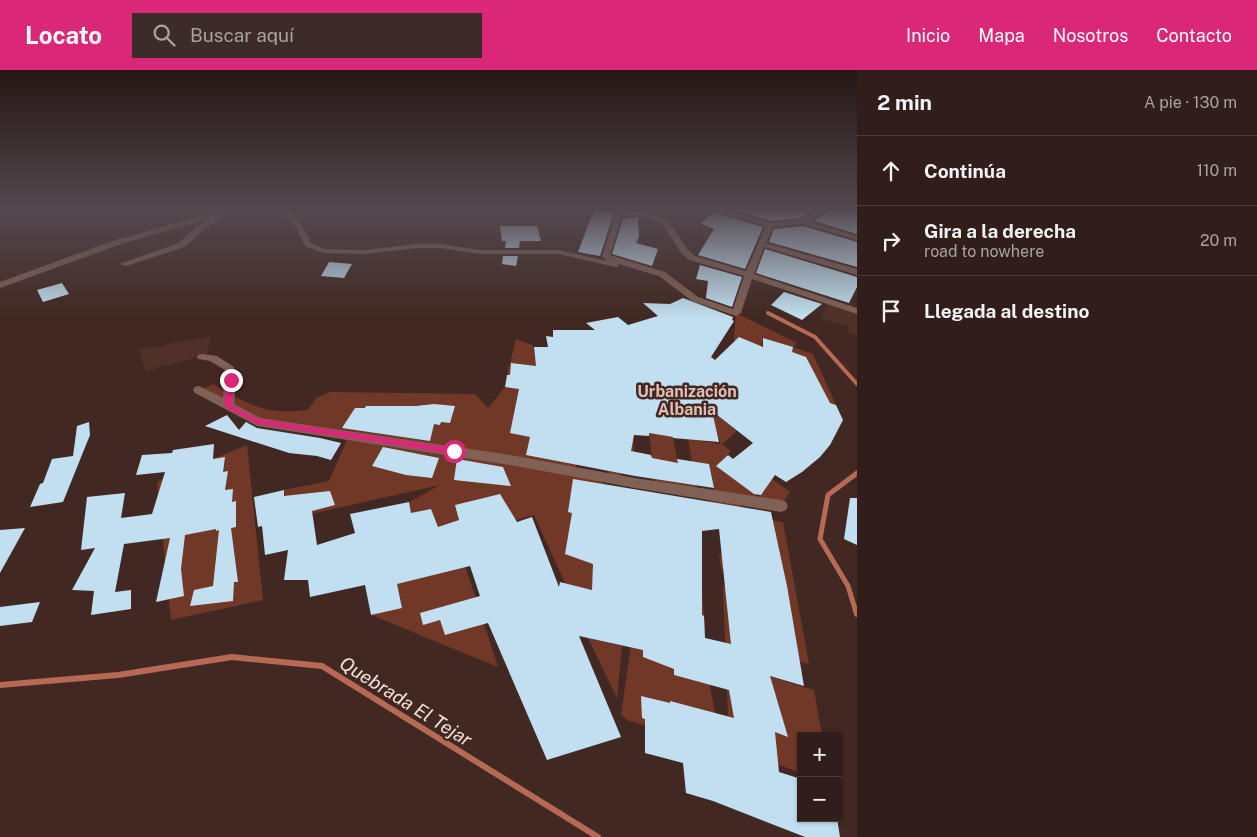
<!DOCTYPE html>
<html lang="es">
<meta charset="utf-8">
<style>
:root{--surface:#311e1a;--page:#3d2b27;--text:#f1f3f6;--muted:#a8a2a2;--line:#4c3c39;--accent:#db2777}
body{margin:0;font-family:"Public Sans",sans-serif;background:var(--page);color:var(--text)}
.controls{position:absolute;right:15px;bottom:15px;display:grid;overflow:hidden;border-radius:0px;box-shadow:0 1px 4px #0004}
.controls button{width:45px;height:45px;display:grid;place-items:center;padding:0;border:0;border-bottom:1px solid var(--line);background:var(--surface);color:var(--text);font:25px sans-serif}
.stop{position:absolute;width:15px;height:15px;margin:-11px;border:4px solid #db2777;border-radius:50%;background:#fff}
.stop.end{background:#db2777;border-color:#fff;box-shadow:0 1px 5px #0008}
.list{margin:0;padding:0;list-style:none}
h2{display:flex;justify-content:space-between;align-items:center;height:65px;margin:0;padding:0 20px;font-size:21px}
h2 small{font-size:16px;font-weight:400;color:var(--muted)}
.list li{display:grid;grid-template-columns:32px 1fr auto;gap:15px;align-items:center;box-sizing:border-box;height:70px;padding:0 20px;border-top:1px solid var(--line)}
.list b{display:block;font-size:19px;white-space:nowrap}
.list p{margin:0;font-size:16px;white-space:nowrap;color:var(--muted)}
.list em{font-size:16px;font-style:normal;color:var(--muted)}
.icon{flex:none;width:28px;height:28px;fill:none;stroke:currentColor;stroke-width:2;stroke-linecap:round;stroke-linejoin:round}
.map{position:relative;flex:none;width:857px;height:767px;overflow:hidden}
header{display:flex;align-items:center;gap:30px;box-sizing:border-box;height:70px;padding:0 25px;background:var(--accent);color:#fff}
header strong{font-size:24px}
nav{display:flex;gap:28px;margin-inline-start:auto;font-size:18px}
.search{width:350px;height:45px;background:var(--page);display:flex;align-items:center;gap:12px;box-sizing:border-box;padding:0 18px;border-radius:0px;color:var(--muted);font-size:19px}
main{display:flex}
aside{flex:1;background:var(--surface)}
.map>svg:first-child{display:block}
</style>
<header>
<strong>Locato</strong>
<div class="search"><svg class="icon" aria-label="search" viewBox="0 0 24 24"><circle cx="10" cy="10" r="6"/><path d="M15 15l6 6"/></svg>Buscar aquí</div>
<nav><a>Inicio</a><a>Mapa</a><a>Nosotros</a><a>Contacto</a></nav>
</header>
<main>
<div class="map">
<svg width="857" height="767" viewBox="0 0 857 767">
<rect width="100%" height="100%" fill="#412822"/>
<!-- built -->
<path fill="#503028" d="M828,233l29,9v24l-9,-2v-7l-27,-8z
M211,266l-4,19 -62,16 -6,-21z"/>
<!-- green -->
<path fill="#713828" d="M736,243l61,30 -4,4 20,7 23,51 -13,-5 -8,17 24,11 -19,29 -30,-17 -5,-26 7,-67 -29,-9 -6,26 -24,-11z
M516,269l17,6 2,15 27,2 -21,17 -34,-4z
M213,314c37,21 50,31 95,26l8,-12 14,-6 145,2 13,14 17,-21 50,7 78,36 1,23 -15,-2 2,26 -13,-2 -3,-27 -30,-4 1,26 27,7 -1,41 23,80 -60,-15 -31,-68 -79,21 24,72 -39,11 5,16 39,-11 14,43 -127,-52 31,-8 -11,-47 28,-7 -10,-51 31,-17 -152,34 -4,-29 45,-9 20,-46 -92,-13 -58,-32z
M696,329l41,32 -15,13 9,7 -15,15 43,31 13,-18 18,13 -9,14 -67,-15 -5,-27 -16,-2 4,26 -42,-6 -6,-49 24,4 4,22 15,3 -4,-23 33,5 -4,-11 -21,-18z
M247,375l16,155 -92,20 -14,-138z
M710,430l30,5 3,11 40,6 26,142 -51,-15 3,25 53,16 8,46h-21v37l-72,-27 -6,-160 30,7 -3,-17 -29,-7 -2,-15 30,7 -6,-31 -28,-5z
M699,480l6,79 -32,-8 1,54 36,10 11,64 -94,-29 -6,-5 15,-105z
M588,568l34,8 -5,52z"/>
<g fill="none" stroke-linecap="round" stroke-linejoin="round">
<!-- stream-far2 -->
<path stroke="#b66955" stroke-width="4" d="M768,243l47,24 42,47"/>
<!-- stream-far1 -->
<path stroke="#b66955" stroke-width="5" d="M856,542l-8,-26 -28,-47 8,-44 29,-22"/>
<!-- stream -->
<path stroke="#b66955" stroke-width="6" d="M856,541l1,3
M0,615l118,-10 114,-18 90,9 276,171"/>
</g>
<!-- building -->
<path fill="#c1dff0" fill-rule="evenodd" d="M594,140l20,2 -14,44 -22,-4z
M733,140h81l-14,8 -30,3z
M830,140h27v24l-43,-13z
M713,142l50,15 -18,42 -47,-14 16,-26 -13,-5z
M638,147l1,20 -3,6 22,6 -6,17 -40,-12 11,-35z
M500,156h37l4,15h-21l-1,7h-14l1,-7h-4z
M803,156l54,16v25l-88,-25 5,-13z
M765,179l92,28v10l-8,16 -93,-30z
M503,186h15l-2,10 -14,-2z
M329,192l23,2 -8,14 -23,-2z
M700,195l42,12 -10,30 -26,-9 2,-17 -12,-2z
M62,213l7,11 -26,8 -6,-12z
M784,222l38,12 -20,16 -31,-15z
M683,228l50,19 -1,3 2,1 -23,36 4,3 24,-23 24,10v-9l30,9 -1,5 14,5 24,46 6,2 7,15 -13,25 -10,12 -18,15 -16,10 -11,-7 -14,20 -7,-1 -38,-28 12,-11 5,4 20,-16 -41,-32 7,31 -46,-4v-1l-24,-4v3l-15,-1 -3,16 20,4 1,3 26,5 -1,-4 32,5 5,24 -79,-12 -109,-21 4,-18 -20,-4 9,-44 -14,-2 2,-12h3l1,-12 25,3 -2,-19h14l-2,-11 7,1v-7h42l-9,-7 32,-6 10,8 30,-9 -15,-13 27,1z
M434,334l21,2 -5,17 -9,-1 -1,3 -6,-1 -4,17 -88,-13 13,-20h10l1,-2h50z
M227,345l12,15 7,-8 11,6 63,10 21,5 -10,17 -14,-4 -28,-3 -84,-27z
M89,352l1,13 -27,67 -33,5 10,-23 3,-1 9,-24 21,-3 4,-30z
M214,374l-1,15 12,-2 -2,15 5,-1 -3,19 8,-1 -1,13 4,-1v26l-5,1 7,54h-4l-1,19 -43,5 4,-16 19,-4 6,-56 -3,1v-2l-31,6 -4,34 3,27 -28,6 14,-64 -46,6 -9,48 16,-2v19l-40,6 3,-24 -22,-1 23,-42 -14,2 6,-53 38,-4 -4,25 31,-4 13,-42 -29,3 6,-20 30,-2 1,-3z
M383,377l56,11 -7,20 -26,-3 -34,-9z
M457,389l46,8 8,19 -57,-6z
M573,409l198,33 16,74 17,100 -34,-10 18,61 -13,-5 4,40 22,7v39h36l3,19h-35l-92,-36 -27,-8 -3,-30 -38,-10v-34l-3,-1 -1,-22 29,7v-2l64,17 -5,-28 -55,-15v-6l-31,-12v-7l-64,-14 42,101 -74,23 -59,-137 -43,12 -5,-15 -17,5 -3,-12 60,-17 -10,-30 -73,18 5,24 -31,7 -6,-30 -55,12 -2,-17h-24l4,-30 -23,5 -3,-29 -4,1 -4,-30 30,-7v6l46,-5 5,14 -23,6 5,34 38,-12 -5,-19 59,-12 2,11 20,-4 7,18 21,-7 -4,-15 45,-11 17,28 15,-5 27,70 1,-5 32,8 1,-26 -28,-10 7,-41 -4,-1zM719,459l11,106 1,9 -26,-6 -1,-22 -2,-1v-84z
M850,428h7v47l-13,-6z
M25,458l-25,45v-43z
M40,532l-8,20 -32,4v-19z"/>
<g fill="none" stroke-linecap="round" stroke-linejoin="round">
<!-- street -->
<path fill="#816056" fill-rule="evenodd" d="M222,140h12l-17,6 3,2 -1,2 -16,10 -18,17 -59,19 -7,-2 60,-21 18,-17 14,-8 -90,26 -121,44v-6l115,-42z
M281,140h7l13,13 10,20 13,6 40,1 54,-6h22l40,6h79l48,11 -5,-5 14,-43 26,-2 26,9 19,29 8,7 51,15 20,-45 -53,-16h12l45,13 31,-3 18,-10h9l-19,12 48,14v4l-54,-16 -30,3 -7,16 91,26v6l-93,-28 -10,27 103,34v6l-105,-35 -11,34 -5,3 -44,-15 -33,-25 -41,-12v3h-3l-56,-13h-79l-40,-6h-22l-54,6 -41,-1 -18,-7 -10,-20zM641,145l21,9 19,29 8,7 55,16 -11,33 -35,-12 -33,-25 -55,-17 12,-38z
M202,284l15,2 17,11 2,13 -2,24 26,14 250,37 125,23 146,22 5,2 2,4 -2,4 -5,2 -146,-24 -125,-23 -253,-39 -62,-33 -2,-3 2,-3 4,-1 24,12 2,-28 -15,-9 -12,-2 -1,-2 1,-2z"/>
</g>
<!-- sky -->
<linearGradient id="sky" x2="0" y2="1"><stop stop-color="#241613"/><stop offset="0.56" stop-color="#54484f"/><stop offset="1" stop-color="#54484f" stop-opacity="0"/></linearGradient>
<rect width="857" height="248" fill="url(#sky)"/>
<!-- route -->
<path fill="#db2777" d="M231,308l3,2 -2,25 27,14 195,29 4,3 -4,3 -197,-30 -33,-18 3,-26z"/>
<g text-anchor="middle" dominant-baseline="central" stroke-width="5" stroke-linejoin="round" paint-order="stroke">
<!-- neighbourhood labels -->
<g font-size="16" font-weight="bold" fill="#dfbfb6" stroke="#412822">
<text x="687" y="321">Urbanización<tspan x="687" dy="18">Albania</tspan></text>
</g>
<!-- near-water labels -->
<g font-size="19" font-style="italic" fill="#f4ded7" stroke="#412822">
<text transform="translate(406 631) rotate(32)">Quebrada El Tejar</text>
</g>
</g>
</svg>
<div class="controls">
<button>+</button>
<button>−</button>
</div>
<div class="stop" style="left:454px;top:381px"></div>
<div class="stop end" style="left:231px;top:310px"></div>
</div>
<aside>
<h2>2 min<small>A pie · 130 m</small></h2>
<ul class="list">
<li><svg class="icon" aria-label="ahead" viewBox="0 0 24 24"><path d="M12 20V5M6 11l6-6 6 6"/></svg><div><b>Continúa</b></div><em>110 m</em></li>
<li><svg class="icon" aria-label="right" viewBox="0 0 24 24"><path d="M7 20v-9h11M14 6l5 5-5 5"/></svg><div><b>Gira a la derecha</b><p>road to nowhere</p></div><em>20 m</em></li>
<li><svg class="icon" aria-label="arrive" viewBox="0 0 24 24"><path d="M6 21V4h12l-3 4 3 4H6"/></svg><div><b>Llegada al destino</b></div></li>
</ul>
</aside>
</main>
